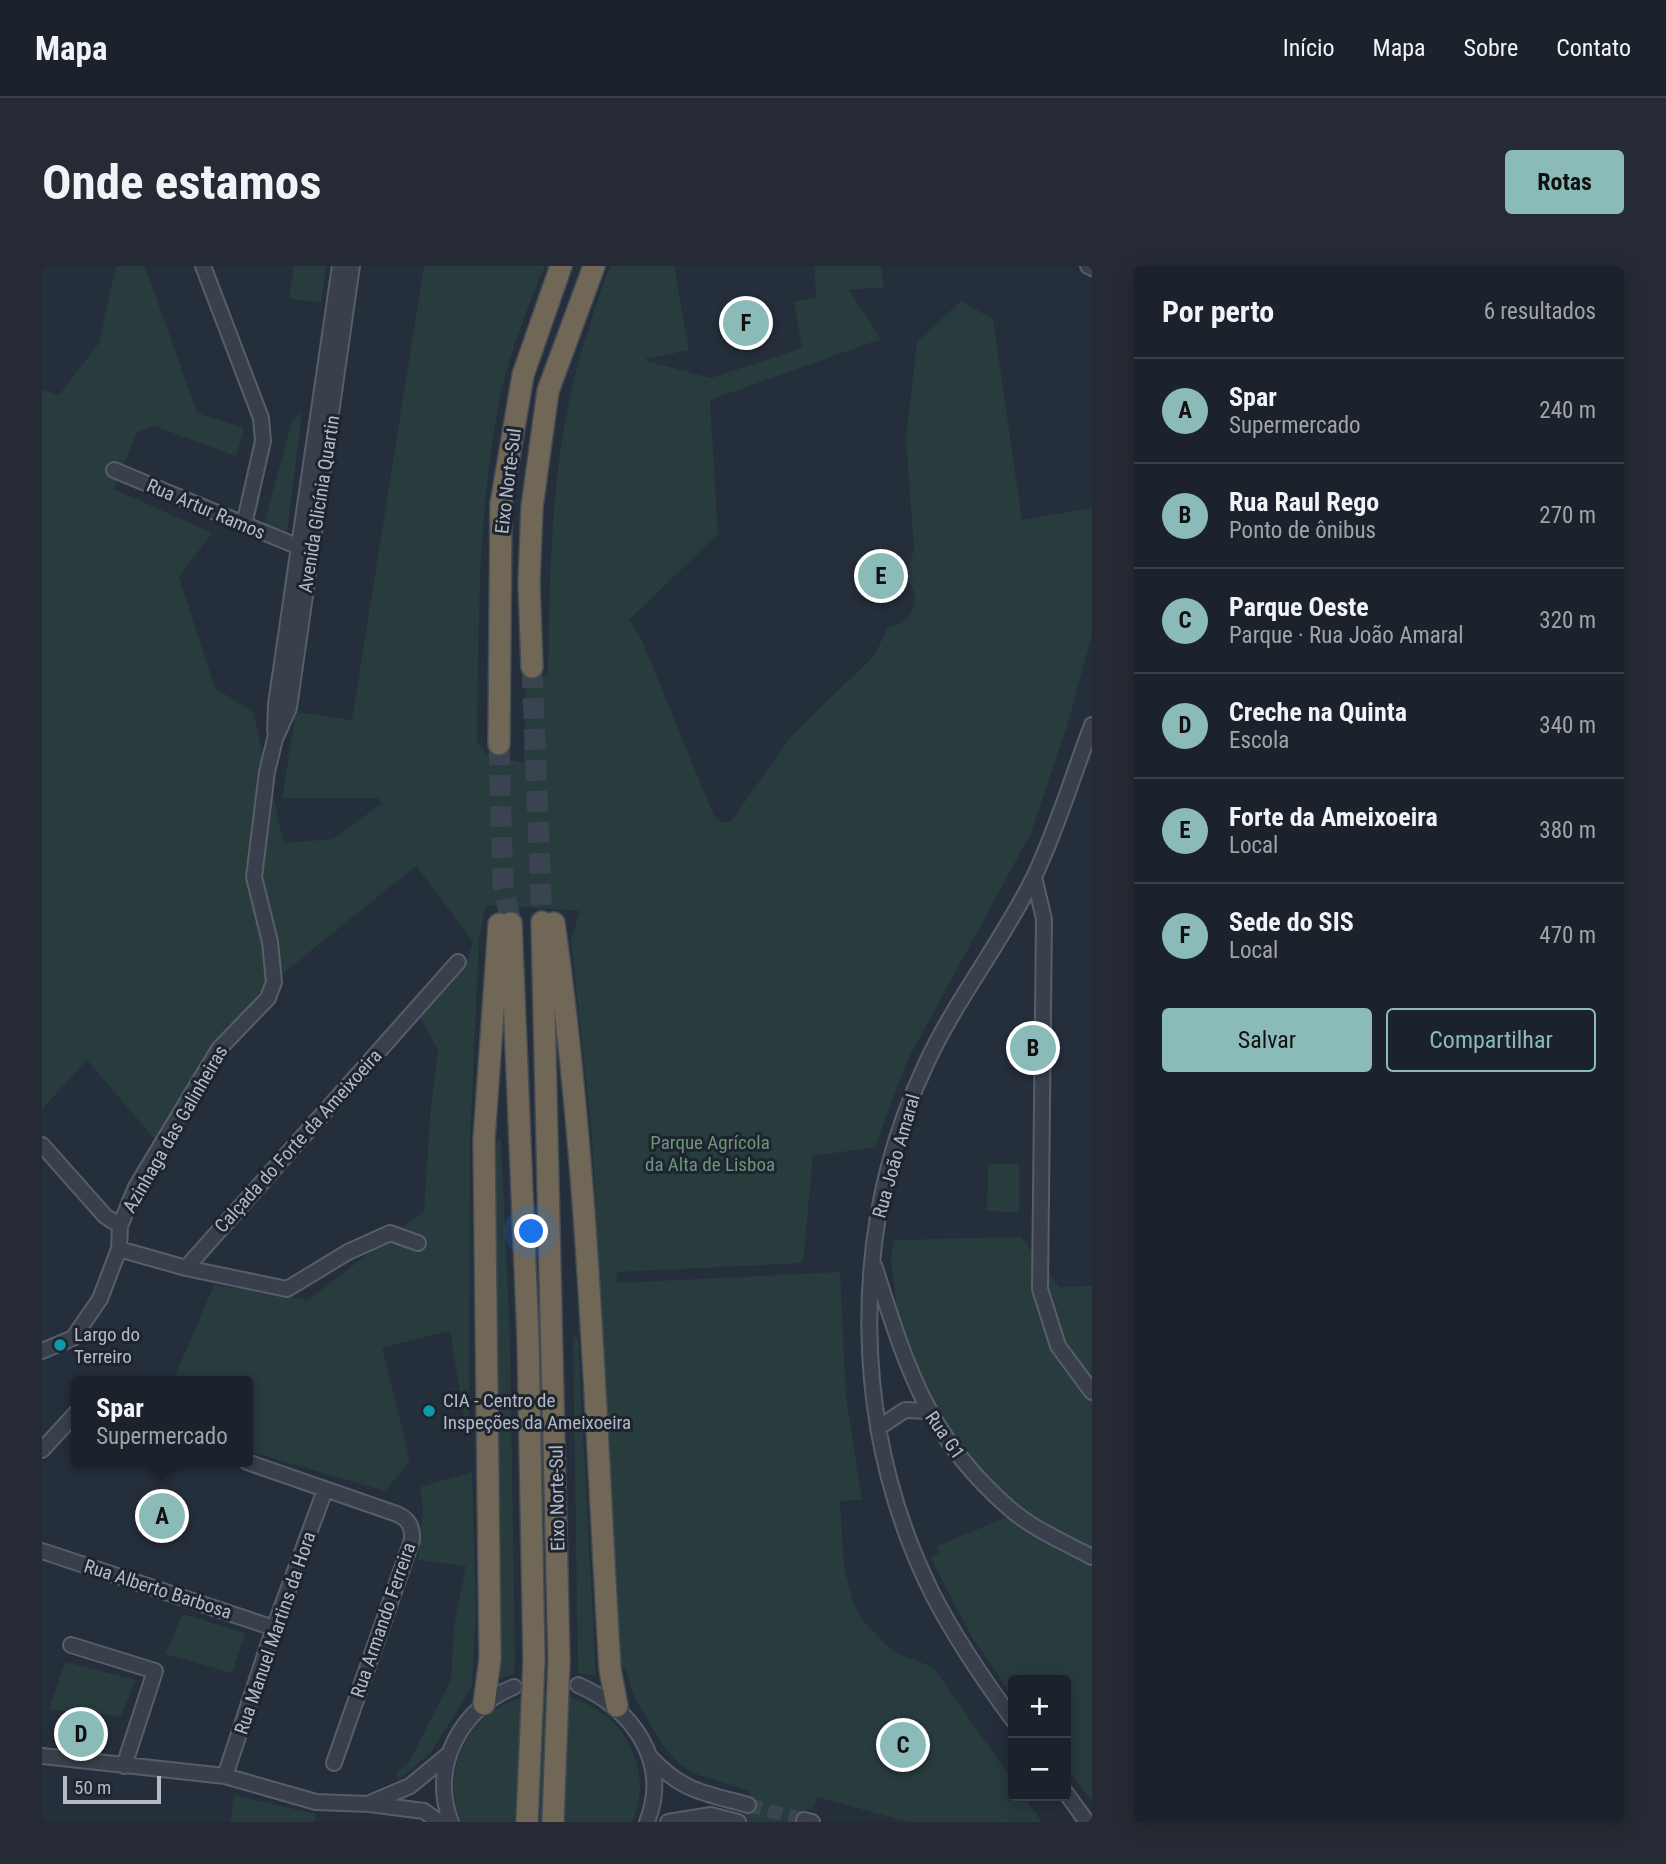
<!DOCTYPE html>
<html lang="pt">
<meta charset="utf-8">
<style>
:root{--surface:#1c222c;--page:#252a34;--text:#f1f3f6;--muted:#a0a4a9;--line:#3a3f48;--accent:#8bbbb9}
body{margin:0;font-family:"Roboto Condensed",sans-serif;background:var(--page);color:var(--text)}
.controls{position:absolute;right:21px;bottom:21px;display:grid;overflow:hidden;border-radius:7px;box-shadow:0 4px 18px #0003}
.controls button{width:63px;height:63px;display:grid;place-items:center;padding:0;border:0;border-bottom:2px solid var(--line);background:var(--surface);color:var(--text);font:35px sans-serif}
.scale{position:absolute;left:21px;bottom:18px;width:98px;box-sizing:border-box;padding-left:7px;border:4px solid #b4bbc7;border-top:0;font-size:19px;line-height:24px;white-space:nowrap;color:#b4bbc7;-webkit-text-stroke:5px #1e2530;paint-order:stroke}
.you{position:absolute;left:490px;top:966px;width:24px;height:24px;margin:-18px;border:5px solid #fff;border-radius:50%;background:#1a73e8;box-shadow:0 0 0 10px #1a73e833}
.badge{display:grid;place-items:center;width:46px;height:46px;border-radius:50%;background:var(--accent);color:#111;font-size:23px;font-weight:700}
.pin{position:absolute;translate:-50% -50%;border:4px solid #fff;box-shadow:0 2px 7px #0006}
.popup{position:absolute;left:29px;top:1110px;width:182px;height:91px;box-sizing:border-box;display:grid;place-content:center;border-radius:7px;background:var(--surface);filter:drop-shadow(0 2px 5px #0005);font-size:23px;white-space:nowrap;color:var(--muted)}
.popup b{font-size:26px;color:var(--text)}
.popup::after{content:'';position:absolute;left:50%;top:100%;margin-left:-14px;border:14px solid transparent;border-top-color:var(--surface)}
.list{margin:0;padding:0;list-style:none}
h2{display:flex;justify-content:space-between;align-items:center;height:91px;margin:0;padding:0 28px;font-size:30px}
h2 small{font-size:23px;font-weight:400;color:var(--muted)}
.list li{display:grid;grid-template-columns:46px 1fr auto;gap:21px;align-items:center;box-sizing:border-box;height:105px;padding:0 28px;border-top:2px solid var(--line)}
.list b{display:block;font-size:26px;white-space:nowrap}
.list p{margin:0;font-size:23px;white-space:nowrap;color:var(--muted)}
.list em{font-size:23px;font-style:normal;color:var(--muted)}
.actions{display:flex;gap:14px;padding:21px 28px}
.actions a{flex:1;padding:16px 0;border:2px solid var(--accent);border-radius:7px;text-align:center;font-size:24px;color:var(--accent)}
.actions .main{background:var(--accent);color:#111}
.map{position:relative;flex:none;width:1050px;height:1556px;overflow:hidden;border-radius:7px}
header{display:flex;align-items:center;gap:42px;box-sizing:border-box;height:98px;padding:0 35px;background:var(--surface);border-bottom:2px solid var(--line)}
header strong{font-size:33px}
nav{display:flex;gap:38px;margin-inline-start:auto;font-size:24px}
.intro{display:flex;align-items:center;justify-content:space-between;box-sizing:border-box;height:168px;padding:0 42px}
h1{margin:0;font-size:49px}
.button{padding:18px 32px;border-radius:7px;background:var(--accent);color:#111;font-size:24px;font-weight:700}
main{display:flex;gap:42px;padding:0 42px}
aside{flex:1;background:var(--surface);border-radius:7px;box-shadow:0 4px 18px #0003}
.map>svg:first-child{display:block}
</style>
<header>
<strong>Mapa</strong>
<nav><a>Início</a><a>Mapa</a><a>Sobre</a><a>Contato</a></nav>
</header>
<div class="intro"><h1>Onde estamos</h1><a class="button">Rotas</a></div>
<main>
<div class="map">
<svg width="1050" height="1556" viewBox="0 0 1050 1556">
<rect width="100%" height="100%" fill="#252e3b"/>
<!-- green -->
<path fill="#283b3d" d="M74,0h29l52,147 47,15 -8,28 -82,-30 -17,6 -23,57 98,44 -33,44 36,111 38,24 31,131 49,-4 48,-35 -3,-6h-96l14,-86 56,8 72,-454h121c-19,45 -38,93 -47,142 -21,110 -19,223 -21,334l10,12 37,9 2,-78 22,-11c2,-120 3,-239 43,-353 6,-18 11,-39 20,-55h63l15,84 -42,9 -2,-7 1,9 65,17 91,-30 -8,-46 22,-5 -2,-31h67l3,21 -35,3 32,49 -171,61 8,134 -89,86 11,16 74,180 9,7 8,-2 62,-87 82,-79 12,-27c26,-5 38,-30 18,-50l9,-28 -8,-112 11,-96 44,-41 32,18 29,201 70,-12v126l-25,92 -36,107 -124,228 -32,86 -62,9 -10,107 -186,9 -1,11 224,-11 6,125 16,103 -22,1 4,66 9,36 8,15 24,26 16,11 32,12 80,114v15h11l18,26h-134l-91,-25 -4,13 -6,-1 -4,13h-60l7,-31 -55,-17 -16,-10 -15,-17 -29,-48 -10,-31 -4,1 -3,-36 -26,-497 -21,-196 9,-29 -94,-6 -7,34 -9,202 -1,306 -19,-116 -68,17 28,113 -25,30 -137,-40v-70h-75l41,-96 94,15 116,-89 6,-95 8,-66 -18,-33 47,-57 6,-18 -57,-76 -155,125 -47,58 -56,94 -71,-83 -45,49v-719l17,5 40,-52z
M252,0h32l-5,37 -32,-5z
M260,147l-15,118 -3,2 -17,-7 -2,-5 27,-101z
M459,873l9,201 5,319 -1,15 -14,5 -8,-339 4,-1 -1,-199z
M946,898h31v48l-32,-1z
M979,971l38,50 33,-1v516l-26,-35v-87h-53v18l-41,-61 -42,-80 10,-5 -3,-6 72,-30 -43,-41 -38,-52 -31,-113 -6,-51 3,-19z
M531,1071h5l18,339 -18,-3z
M430,1206l4,140 -4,75 -40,64 -34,30 -2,-8 13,-11 42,-82 3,-55 12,-59 -48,-6 5,-49 -3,-24z
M141,1348l62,19 -13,40 -67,-19z
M23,1396l71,18 -15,36 -72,-6z
M501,1427c66,1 117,65 89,129h-171c-24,-62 17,-123 82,-129z
M192,1529l82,19 -1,8h-85z"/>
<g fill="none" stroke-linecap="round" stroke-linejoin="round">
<!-- minor-tunnel -->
<path stroke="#3a4350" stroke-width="14" stroke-dasharray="14 7" stroke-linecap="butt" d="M706,1539l56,15"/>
<!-- highway-tunnel -->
<path stroke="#3a4350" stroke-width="21" stroke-dasharray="21 10" stroke-linecap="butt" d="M490,401l10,255
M457,478l4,141 8,38"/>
<defs>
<path id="minor" d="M161,0l58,152 2,23 -19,84
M1046,0l4,2
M72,204l185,77
M233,465l1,-27 64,-438
M992,611l10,42 -4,370 18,57 34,46
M0,879l63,71 15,10
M77,983l67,19 272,-306
M832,999c32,100 52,171 135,243 24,21 55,34 83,49
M144,1002l101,21 61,-37 42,-19 28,10
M0,1085l31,-13 27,-39 19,-50 1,-23 16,-39 83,-138 49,-51 6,-16 -4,-40 -16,-65 13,-105 8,-33 14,-31 63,-442
M836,1162l27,-18 22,1
M0,1184l34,-37
M205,1196l150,52c12,5 16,13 15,26l-78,223
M0,1285l232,77
M29,1379l84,26 -31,95
M536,1419c54,23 93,77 69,137
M971,1454c-30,-41 -58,-82 -81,-127 -81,-164 -84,-363 -6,-529 30,-65 76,-122 108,-187 23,-48 39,-102 58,-152
M0,1490l183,20 91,26 53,2 55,7 15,11
M609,1492c32,34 54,35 97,47
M183,1510l49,-148 51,-138
M1024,1527l21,29
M328,1537l40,-17 39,-32
M762,1554l8,2
M409,1556c-22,-55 10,-114 63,-135
M626,1556l43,-7 27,7"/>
<path id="highway" d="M490,401l-3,-84 3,-76 16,-116 46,-125
M457,478l2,-240 22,-129 38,-109
M500,656l17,738
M469,657l17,416 6,321
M512,657c35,247 41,497 56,746l7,37
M442,1438l6,-45 -6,-519 15,-216"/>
</defs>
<!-- minor casing -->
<use href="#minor" stroke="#575e69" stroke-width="18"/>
<!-- highway casing -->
<use href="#highway" stroke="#444b56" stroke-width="24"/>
<!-- minor -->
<use href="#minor" stroke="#39404b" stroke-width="14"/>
<!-- highway -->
<use href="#highway" stroke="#716756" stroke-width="21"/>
<defs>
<path id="highway-bridge" d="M485,1556l7,-162
M511,1556l6,-162"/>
</defs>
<!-- highway-bridge casing -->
<use href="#highway-bridge" stroke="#444b56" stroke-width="24" stroke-linecap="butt"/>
<!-- highway-bridge -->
<use href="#highway-bridge" stroke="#716756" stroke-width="21"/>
</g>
<!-- markers -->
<g fill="#0f9aa8" stroke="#1e2530" stroke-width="2.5">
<circle cx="18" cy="1079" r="7"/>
<circle cx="387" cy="1145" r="7"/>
</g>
<g text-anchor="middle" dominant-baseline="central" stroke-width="6" stroke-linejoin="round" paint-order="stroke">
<!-- street labels -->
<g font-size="19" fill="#b4bbc7" stroke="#1e2530">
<text transform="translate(466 215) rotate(-83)">Eixo Norte-Sul</text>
<text transform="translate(277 238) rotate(-81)">Avenida Glicínia Quartin</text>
<text transform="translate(164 243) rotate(23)">Rua Artur Ramos</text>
<text transform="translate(133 863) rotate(-60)">Azinhaga das Galinheiras</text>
<text transform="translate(256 875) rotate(-48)">Calçada do Forte da Ameixoeira</text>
<text transform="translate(854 890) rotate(-74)">Rua João Amaral</text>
<text transform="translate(903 1169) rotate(55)">Rua G1</text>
<text transform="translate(515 1232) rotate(-91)">Eixo Norte-Sul</text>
<text transform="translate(116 1323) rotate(18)">Rua Alberto Barbosa</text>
<text transform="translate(341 1354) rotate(-71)">Rua Armando Ferreira</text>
<text transform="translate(233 1367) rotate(-71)">Rua Manuel Martins da Hora</text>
</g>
<!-- park labels -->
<g font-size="19" fill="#6d9677" stroke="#1e2530">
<text x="668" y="876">Parque Agrícola<tspan x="668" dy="22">da Alta de Lisboa</tspan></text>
</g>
<!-- poi labels -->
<g font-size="19" fill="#b4bbc7" stroke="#1e2530" text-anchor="start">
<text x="32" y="1068">Largo do<tspan x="32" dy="22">Terreiro</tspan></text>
<text x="401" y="1134">CIA - Centro de<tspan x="401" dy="22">Inspeções da Ameixoeira</tspan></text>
</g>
</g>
</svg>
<div class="controls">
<button>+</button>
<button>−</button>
</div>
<div class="scale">50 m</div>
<div class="you"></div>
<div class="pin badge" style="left:120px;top:1250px">A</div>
<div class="popup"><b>Spar</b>Supermercado</div>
<div class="pin badge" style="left:991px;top:782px">B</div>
<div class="pin badge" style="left:861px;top:1479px">C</div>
<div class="pin badge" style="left:39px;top:1468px">D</div>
<div class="pin badge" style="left:839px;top:310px">E</div>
<div class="pin badge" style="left:704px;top:57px">F</div>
</div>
<aside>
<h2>Por perto<small>6 resultados</small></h2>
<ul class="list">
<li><span class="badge">A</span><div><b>Spar</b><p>Supermercado</p></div><em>240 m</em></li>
<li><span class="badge">B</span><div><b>Rua Raul Rego</b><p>Ponto de ônibus</p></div><em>270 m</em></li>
<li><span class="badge">C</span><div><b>Parque Oeste</b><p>Parque · Rua João Amaral</p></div><em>320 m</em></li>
<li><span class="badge">D</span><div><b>Creche na Quinta</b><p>Escola</p></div><em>340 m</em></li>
<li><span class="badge">E</span><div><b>Forte da Ameixoeira</b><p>Local</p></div><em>380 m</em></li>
<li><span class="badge">F</span><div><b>Sede do SIS</b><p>Local</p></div><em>470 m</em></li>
</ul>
<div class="actions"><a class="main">Salvar</a><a>Compartilhar</a></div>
</aside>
</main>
